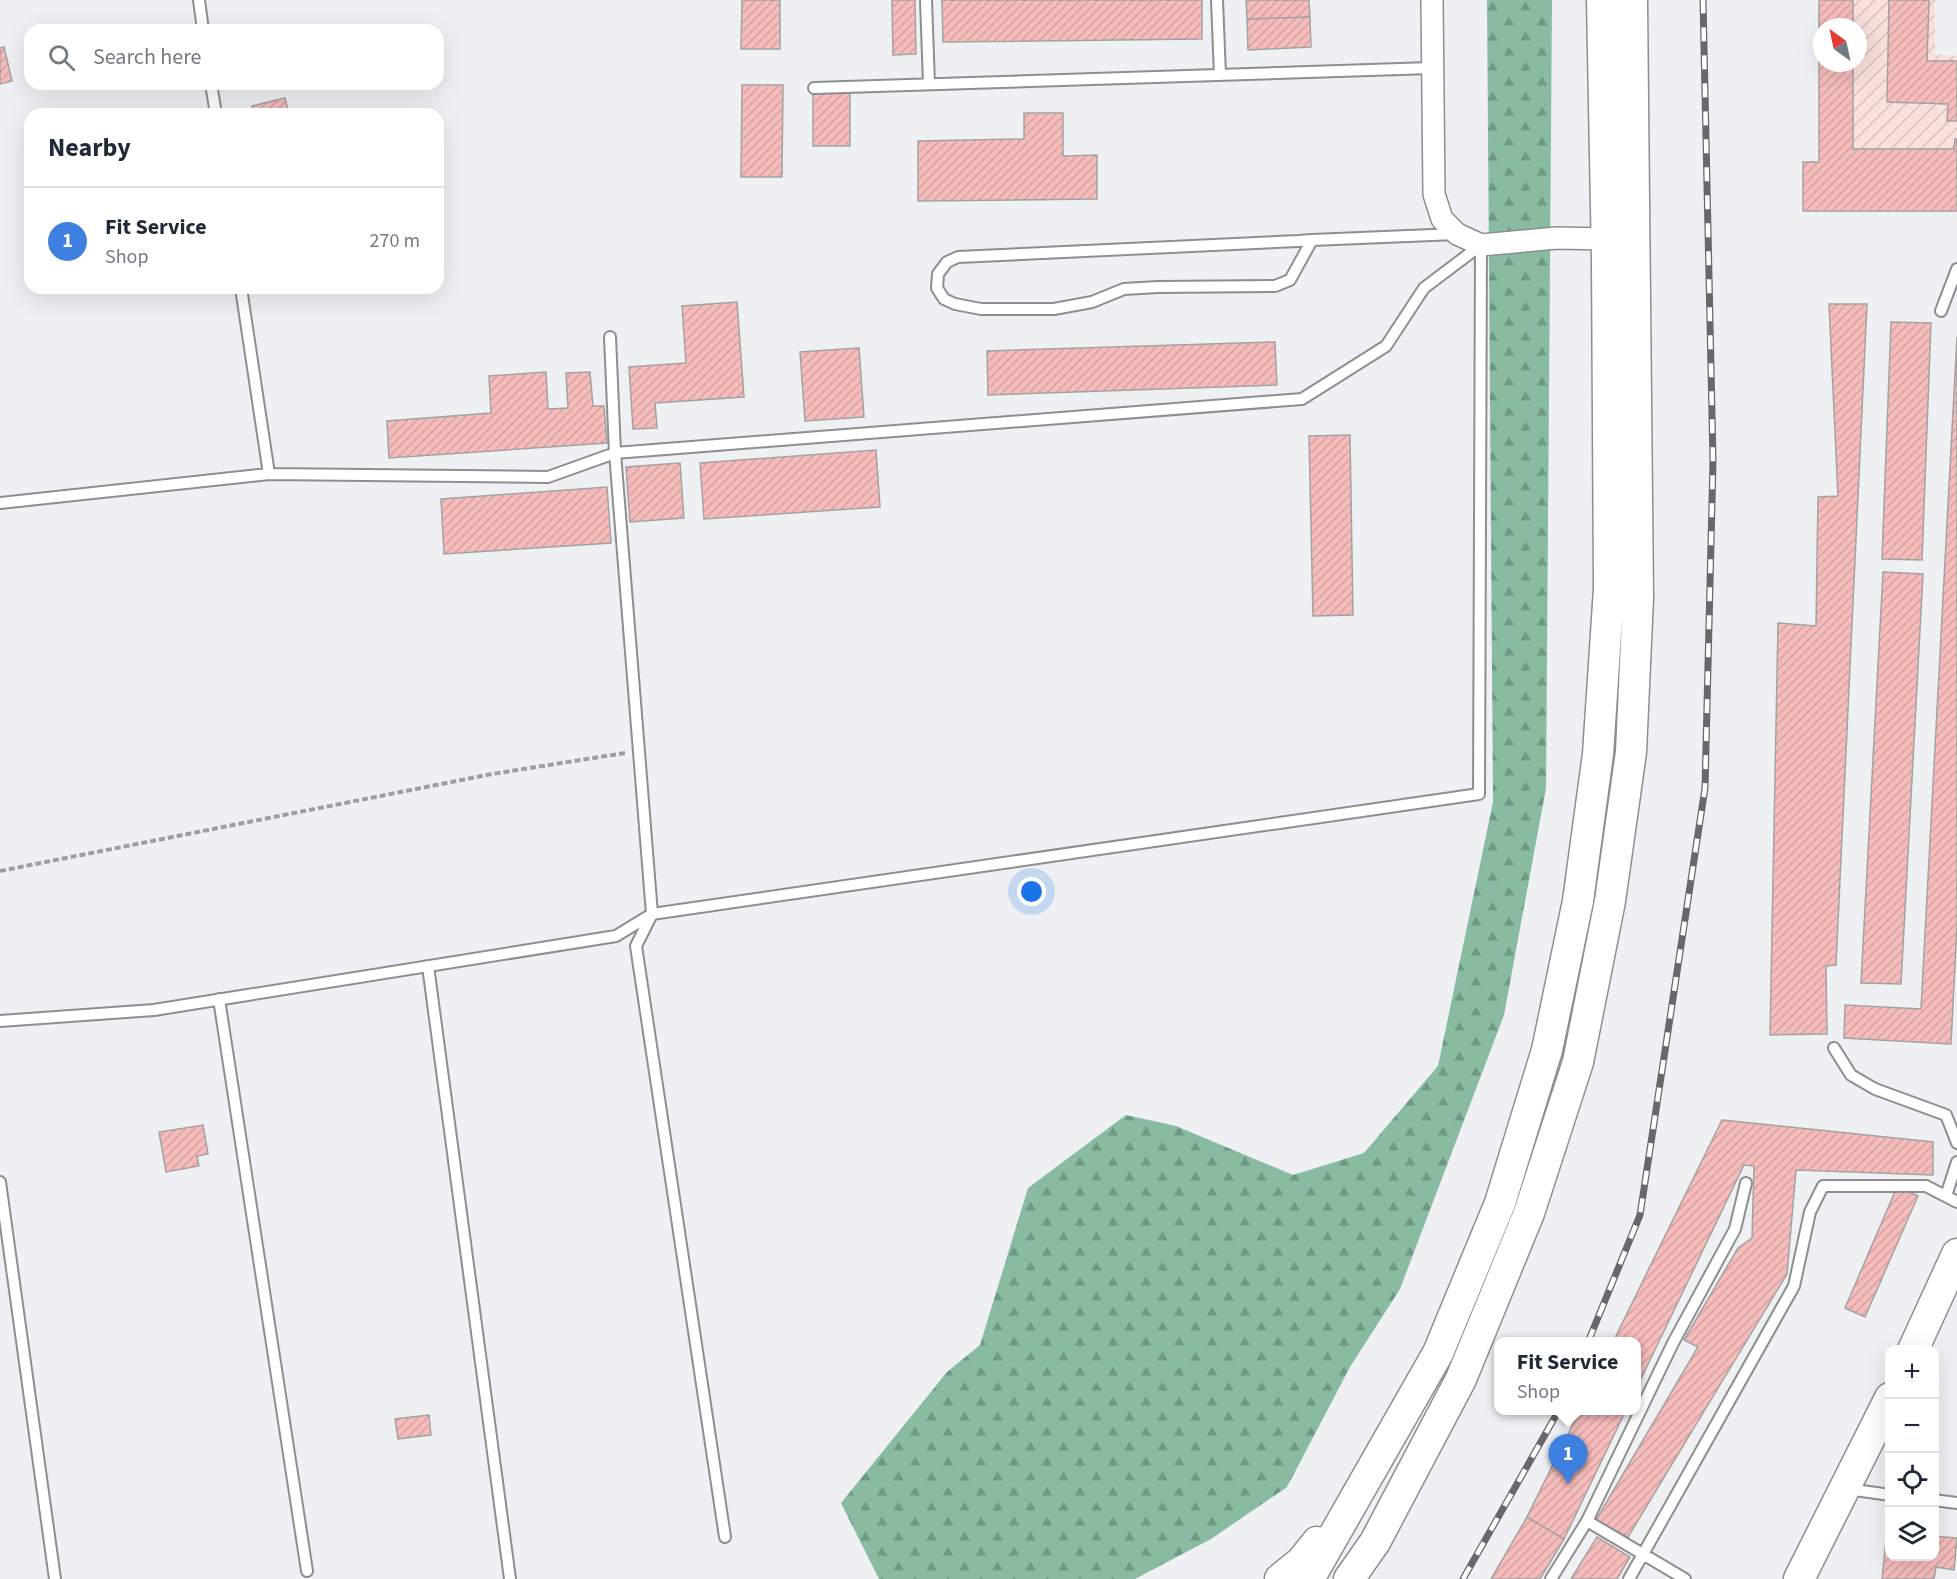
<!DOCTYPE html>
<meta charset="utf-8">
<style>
:root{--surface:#fff;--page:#f6f6f7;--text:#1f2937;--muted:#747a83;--line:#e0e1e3;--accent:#26624d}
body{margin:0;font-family:"Source Sans 3",sans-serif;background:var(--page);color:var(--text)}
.controls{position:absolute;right:18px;bottom:18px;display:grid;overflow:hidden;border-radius:12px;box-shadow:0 6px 24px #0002}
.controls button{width:54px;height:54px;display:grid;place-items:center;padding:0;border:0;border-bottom:2px solid var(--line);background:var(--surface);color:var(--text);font:30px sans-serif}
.compass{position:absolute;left:1813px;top:18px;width:54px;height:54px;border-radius:50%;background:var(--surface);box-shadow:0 6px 24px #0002;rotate:327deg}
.you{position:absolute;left:1032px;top:892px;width:21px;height:21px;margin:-15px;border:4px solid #fff;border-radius:50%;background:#1a73e8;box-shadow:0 0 0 9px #1a73e833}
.badge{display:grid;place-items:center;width:39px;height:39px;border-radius:50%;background:var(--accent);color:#fff;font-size:20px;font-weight:700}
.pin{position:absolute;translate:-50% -50px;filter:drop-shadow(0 2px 3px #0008)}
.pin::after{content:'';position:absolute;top:32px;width:21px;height:18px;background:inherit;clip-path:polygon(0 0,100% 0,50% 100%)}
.popup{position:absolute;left:1494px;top:1337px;width:147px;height:78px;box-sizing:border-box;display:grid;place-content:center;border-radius:12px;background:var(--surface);filter:drop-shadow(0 2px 4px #0005);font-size:20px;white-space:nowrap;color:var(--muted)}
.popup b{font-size:22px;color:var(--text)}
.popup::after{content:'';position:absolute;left:50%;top:100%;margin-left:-12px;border:12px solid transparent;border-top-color:var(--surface)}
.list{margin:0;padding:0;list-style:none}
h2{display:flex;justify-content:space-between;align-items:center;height:78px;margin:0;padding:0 24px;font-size:26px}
h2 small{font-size:20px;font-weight:400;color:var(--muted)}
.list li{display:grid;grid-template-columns:39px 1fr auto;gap:18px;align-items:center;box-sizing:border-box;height:108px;padding:0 24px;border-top:2px solid var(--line)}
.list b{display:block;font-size:22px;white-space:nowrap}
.list p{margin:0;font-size:20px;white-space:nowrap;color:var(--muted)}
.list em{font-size:20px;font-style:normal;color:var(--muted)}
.icon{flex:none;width:33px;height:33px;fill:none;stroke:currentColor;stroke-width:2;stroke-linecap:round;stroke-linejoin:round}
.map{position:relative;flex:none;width:1957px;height:1579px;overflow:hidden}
.search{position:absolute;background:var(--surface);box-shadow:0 6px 24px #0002;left:24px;top:24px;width:420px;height:66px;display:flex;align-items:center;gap:15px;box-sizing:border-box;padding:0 21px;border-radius:18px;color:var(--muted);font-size:22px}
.panel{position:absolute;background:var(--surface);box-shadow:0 6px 24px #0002;left:24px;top:108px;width:420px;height:186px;border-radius:18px}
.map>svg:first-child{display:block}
</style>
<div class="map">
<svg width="1957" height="1579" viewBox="0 0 1957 1579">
<defs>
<pattern id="industrial-furrows" width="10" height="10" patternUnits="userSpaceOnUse" patternTransform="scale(1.5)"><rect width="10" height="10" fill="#fae0dc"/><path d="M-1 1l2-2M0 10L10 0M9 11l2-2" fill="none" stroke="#d7c1be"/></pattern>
<pattern id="forest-firs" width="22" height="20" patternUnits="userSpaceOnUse" patternTransform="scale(1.5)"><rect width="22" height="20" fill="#88bba0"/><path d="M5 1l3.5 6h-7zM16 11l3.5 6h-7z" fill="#709984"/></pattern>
<pattern id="building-hatch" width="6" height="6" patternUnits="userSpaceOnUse" patternTransform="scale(1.5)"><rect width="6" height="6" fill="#f5bcba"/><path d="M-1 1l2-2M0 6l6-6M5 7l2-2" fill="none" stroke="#d3a2a1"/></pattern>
</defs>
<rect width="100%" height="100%" fill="#eff0f3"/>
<!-- industrial -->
<path fill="url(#industrial-furrows)" d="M1833,0h102v54l22,2v146l-118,-35 -4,-104h23v-36h-24z"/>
<!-- forest -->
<path fill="url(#forest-firs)" d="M1487,0h65l-6,788 -42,227 -104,274 -50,78 -63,120 -76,52 -76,40h-256l-38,-76 106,-131 33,-27 48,-157 98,-73 50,11 117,49 71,-22 74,-87 55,-264z"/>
<!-- building -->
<path fill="url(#building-hatch)" stroke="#a4a1a1" stroke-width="1.5" d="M742,0h38v49h-39z
M892,0h23l1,54 -23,1z
M942,0h260v39l-259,3z
M1246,0h63l1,17 -63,2z
M1819,0h34v27h-31v36h31v86h101l1,-10h2v72h-154v-49h16z
M1889,0h40l-2,61h30v60h-10l1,-17 -61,-2z
M1310,17l1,30 -63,3 -1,-31z
M4,47l8,34 -12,3v-36z
M742,85h41l-1,92h-41z
M813,91h37v55h-37z
M285,98l4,16h-35l-2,-8z
M1024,113h39v43l34,-1v44l-179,2v-60l106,-2z
M737,302l7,95 -89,6 2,25 -24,1 -4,-62 57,-4 -4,-57z
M1829,304h38l-31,661 -10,1 1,68 -57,1 8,-412 38,3 2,-129 20,-1z
M1891,322l40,1 -9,237 -40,-1z
M1957,337v588l-6,119 -107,-6 1,-33 76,4z
M1275,342l2,43 -289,10 -1,-44z
M859,348l5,69 -59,4 -5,-69z
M546,372l2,37 20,-1 -2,-35 24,-1 3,34h11l3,37 -218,15 -2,-37 104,-8 -2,-37z
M1350,435l3,180 -40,1 -4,-180z
M876,450l4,57 -176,12 -4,-56z
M680,463l4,55 -54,4 -4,-55z
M607,487l4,56 -167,11 -3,-55z
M1883,572l40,2 -22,410 -40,-1z
M1722,1120l211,22v33l-137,-5 -9,104 -159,263 -32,-17 102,-173 -14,-7 54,-92 14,-10 2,-72 -10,-1 -107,222v-45h-24z
M203,1125l5,29 -11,2 2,10 -33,6 -7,-40z
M1897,1187l21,9 -53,121 -20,-9z
M1580,1410h46l-62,129 -37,-22z
M429,1415l2,20 -33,4 -3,-20z
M1527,1517l37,22 -24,40h-49z
M1887,1530h3v26h44v-20l23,2 -3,32 -18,-3 -2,12h-52z
M1597,1537l33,20 -13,22h-46z"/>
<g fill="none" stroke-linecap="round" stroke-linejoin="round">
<defs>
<path id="lane" d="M199,0l4,30
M926,0l3,84
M1217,0l3,75
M211,84l5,30
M814,88l617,-20
M1312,240l-22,40 -15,6 -117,1 -34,2 -32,13 -38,7h-73l-26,-5 -11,-5 -7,-11 1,-14 9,-12 11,-5 340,-16 14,-1 144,-6
M241,288l28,186
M1941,311l16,-42
M610,337l5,116 37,461 827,-120 2,-549
M0,503l269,-29 279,3 67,-24 687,-54 84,-53 38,-58 57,-43
M652,914l-16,32 89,591
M428,966l82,613
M219,999l88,572
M0,1021l154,-11 462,-74 36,-22
M1834,1048l17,27 24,14 71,26 11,28
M0,1182l55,397
M1946,1196l11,-34
M1848,1489l42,6
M1934,1500l23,3
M1587,1521l98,58
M1551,1579l36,-58 86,-178 62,-114 11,-46
M1629,1579l165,-293 16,-74 13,-26h103l31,16"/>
<path id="street" d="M1432,0l2,194 8,25 15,15 24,11 76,-7 50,1"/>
<path id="secondary" d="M1913,1350l44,-96
M1280,1579l21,-17 16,-20
M1309,1579l129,-226 62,-150 47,-153 31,-149 20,-147 11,-166 -2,-328 -5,-260
M1349,1579l26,-37 86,-163 68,-166 49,-151 32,-161 21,-149 7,-154 -6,-598
M1799,1579l91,-181"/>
</defs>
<!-- lane casing -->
<use href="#lane" stroke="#8d8e90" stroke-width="14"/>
<!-- street casing -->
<use href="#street" stroke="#8d8e90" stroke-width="24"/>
<!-- secondary casing -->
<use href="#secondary" stroke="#8d8e90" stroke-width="33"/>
<!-- path -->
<path stroke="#9d9ea0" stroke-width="4" stroke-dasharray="6 3" stroke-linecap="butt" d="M0,871l492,-97 133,-21"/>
<!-- lane -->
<use href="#lane" stroke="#fff" stroke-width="10"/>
<!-- street -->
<use href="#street" stroke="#fff" stroke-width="21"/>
<!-- secondary -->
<use href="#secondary" stroke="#fff" stroke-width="30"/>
<defs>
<path id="rail" d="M1588,1342l52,-127 65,-427 8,-327 -10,-461
M1463,1579l96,-169"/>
</defs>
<!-- rail casing -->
<use href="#rail" stroke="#686869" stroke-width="7"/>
<!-- rail -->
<use href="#rail" stroke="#fdfeff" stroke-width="4.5" stroke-dasharray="14" stroke-linecap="butt"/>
</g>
</svg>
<div class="controls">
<button>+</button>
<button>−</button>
<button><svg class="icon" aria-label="locate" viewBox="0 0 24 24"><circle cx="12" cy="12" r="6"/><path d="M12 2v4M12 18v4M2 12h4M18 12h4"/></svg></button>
<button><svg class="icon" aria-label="layers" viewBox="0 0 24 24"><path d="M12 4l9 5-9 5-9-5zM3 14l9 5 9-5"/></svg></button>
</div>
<svg class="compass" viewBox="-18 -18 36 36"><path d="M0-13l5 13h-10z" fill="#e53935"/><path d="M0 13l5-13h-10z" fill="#747a83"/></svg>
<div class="you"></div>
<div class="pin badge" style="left:1568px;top:1484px;background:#3f7fe0">1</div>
<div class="popup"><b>Fit Service</b>Shop</div>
<div class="search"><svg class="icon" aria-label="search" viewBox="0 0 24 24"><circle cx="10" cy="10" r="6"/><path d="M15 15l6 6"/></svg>Search here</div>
<section class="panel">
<h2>Nearby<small></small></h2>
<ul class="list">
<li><span class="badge" style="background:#3f7fe0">1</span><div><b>Fit Service</b><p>Shop</p></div><em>270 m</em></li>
</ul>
</section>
</div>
